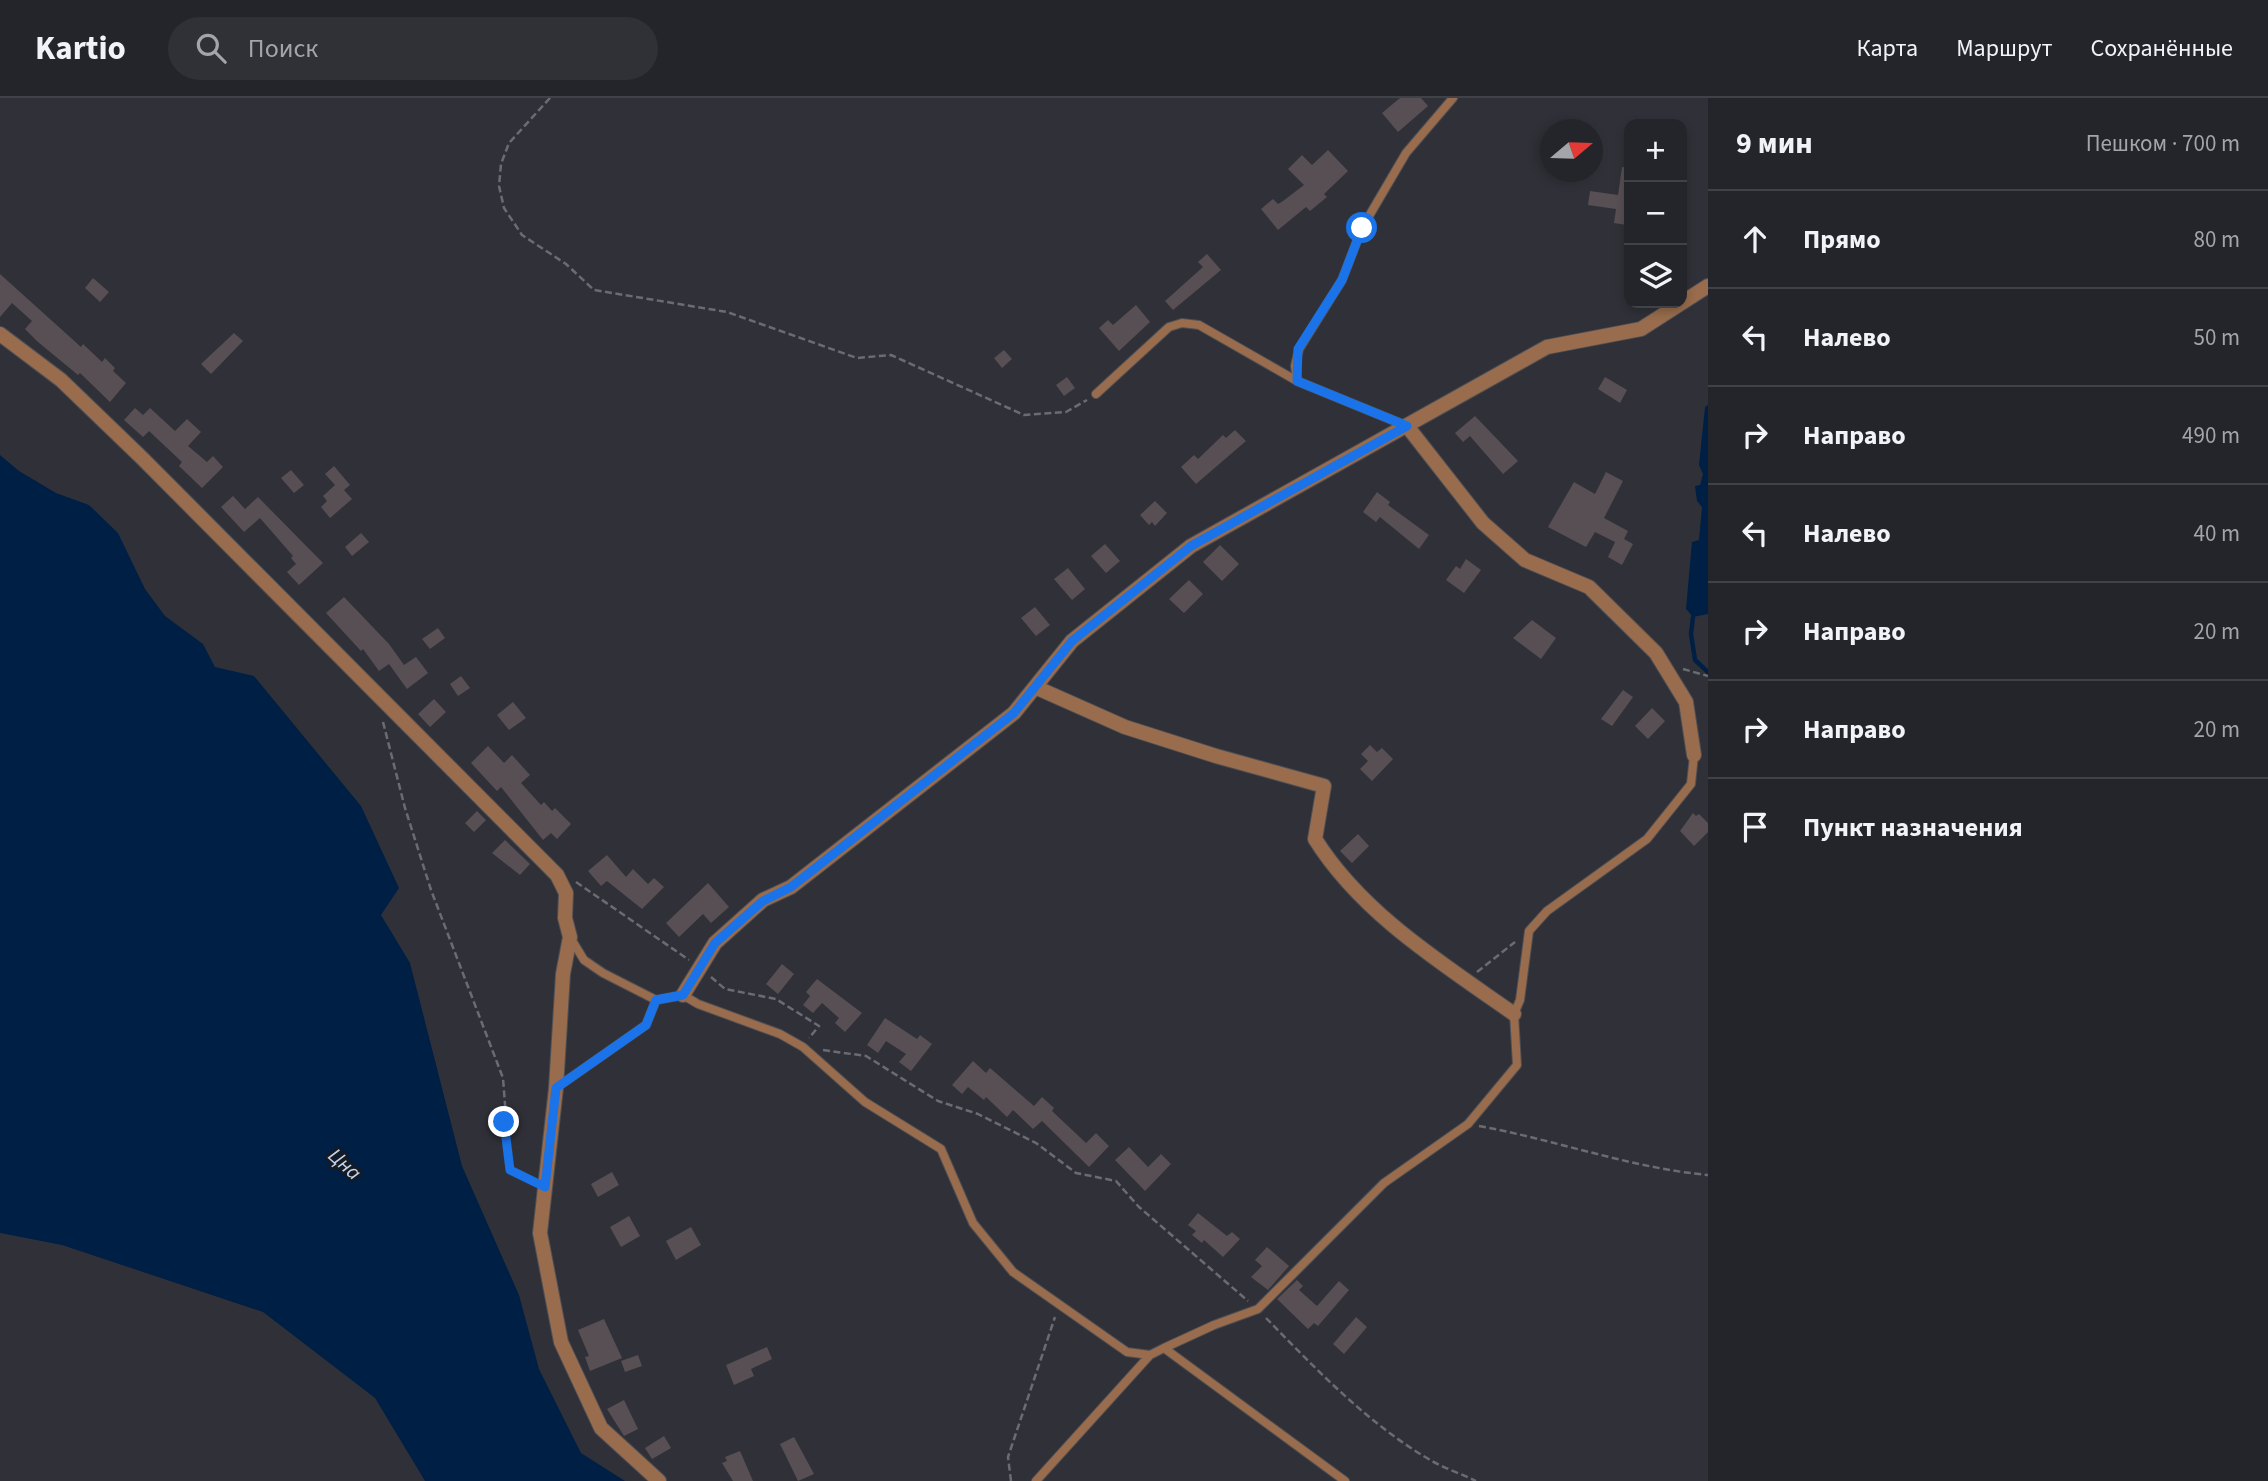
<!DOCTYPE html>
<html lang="ru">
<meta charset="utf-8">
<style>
:root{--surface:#24252a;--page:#303136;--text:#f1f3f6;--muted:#a3a5a8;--line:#414247}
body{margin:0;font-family:"Source Sans 3",sans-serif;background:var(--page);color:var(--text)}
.controls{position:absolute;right:21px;top:21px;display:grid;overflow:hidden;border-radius:14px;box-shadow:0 4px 10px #0003}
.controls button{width:63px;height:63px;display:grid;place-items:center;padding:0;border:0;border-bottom:2px solid var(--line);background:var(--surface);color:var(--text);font:35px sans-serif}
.compass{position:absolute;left:1540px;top:21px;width:63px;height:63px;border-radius:50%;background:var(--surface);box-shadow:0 4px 10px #0003;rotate:71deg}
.stop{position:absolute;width:21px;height:21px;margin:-16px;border:5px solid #1a73e8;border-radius:50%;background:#fff}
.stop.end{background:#1a73e8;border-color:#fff;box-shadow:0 2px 7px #0008}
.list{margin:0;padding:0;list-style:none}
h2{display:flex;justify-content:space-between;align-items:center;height:91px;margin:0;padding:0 28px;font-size:30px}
h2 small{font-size:23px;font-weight:400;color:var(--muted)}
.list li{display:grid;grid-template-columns:46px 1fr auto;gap:21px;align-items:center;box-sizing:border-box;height:98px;padding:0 28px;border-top:2px solid var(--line)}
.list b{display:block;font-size:26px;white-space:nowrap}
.list em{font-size:23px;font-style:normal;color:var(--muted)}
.icon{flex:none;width:38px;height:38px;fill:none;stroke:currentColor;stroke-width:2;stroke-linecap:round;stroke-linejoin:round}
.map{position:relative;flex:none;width:1708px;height:1383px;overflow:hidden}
header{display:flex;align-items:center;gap:42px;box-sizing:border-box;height:98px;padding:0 35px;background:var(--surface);border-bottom:2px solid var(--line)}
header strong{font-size:33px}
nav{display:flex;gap:38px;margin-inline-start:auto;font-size:24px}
.search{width:490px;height:63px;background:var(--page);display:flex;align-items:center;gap:18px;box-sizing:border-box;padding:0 24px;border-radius:38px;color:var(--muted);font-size:26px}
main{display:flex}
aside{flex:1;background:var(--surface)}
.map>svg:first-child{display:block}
</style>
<header>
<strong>Kartio</strong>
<div class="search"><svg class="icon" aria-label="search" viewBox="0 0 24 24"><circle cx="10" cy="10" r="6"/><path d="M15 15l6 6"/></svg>Поиск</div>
<nav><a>Карта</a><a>Маршрут</a><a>Сохранённые</a></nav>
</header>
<main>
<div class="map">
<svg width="1708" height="1383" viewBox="0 0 1708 1383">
<rect width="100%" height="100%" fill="#303138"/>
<!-- water -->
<path fill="#001f44" d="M1708,307v209l-15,3 -7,-8 6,-67 7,-2 3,-33 -5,-6 -2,-15 5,-1 3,-11 -4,-9 6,-58z
M0,357l19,16 37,22 33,12 29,28 27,56 20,27 38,28 12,23 39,9 107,130 38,82 -18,27 29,48 52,203 57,129 20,74 42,84 44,28h-200l-50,-83 -112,-86 -201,-67 -62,-12z"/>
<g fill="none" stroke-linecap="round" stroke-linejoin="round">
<!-- stream -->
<path stroke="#001f44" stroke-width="4.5" d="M1693,519l-2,17 4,26 13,12"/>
</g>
<!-- building -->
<path fill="#574f53" d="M1400,0h21l7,8 -30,26 -16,-19z
M1328,52l20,21 -24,23 3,3 -17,14 -4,-4 -28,23 -17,-21 12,-10 5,5 5,-3 21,-16 -16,-16 14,-14 10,10z
M1622,69l7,1 -2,57 -13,-2 2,-14 -28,-4 2,-14 28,4z
M1207,156l14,16 -48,40 -8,-9 38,-34 -5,-5z
M0,176l81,73 2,-3 19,18 3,-4 10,10 -2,3 13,12 -16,19 -30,-29 -2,2 -40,-33 -13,-13 7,-8 -20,-18 -12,14z
M93,180l16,14 -9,10 -15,-14z
M1136,207l14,17 -31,29 -20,-23 9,-8 5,5z
M234,235l9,8 -32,33 -10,-10z
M1004,252l8,9 -10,9 -8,-10z
M1067,279l8,11 -11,8 -8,-11z
M1605,279l22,13 -7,13 -22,-14z
M135,310l8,7 7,-7 25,23 12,-12 14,13 -13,14 19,16 6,-6 10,11 -21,21 -23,-22 3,-4 -33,-31 -6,6 -19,-17z
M1475,318l43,45 -15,13 -33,-38 -7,6 -8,-9z
M1235,332l11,11 -50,43 -15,-17 13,-12 4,4 25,-24 3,3z
M334,368l16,19 -6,5 8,9 -22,19 -9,-11 6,-6 -4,-5 12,-11 -10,-11z
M291,372l13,15 -10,8 -13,-15z
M1606,374l17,9 -19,37 24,13 -4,8 9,5 -11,21 -14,-8 7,-15 -20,-10 -9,15 -38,-20 26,-45 21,12z
M1377,394l13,10 -2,3 41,30 -10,14 -39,-32 -4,5 -13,-10z
M233,398l12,13 13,-12 65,66 -24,22 -12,-13 9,-8 -5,-6 2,-2 -33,-38 -16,14 -23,-25z
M1155,403l12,12 -12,13 -3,-4 -3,3 -9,-10z
M361,435l8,9 -17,14 -7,-9z
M1105,446l15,17 -14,12 -15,-17z
M1220,447l19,19 -17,17 -19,-19z
M1466,461l15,11 -17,23 -18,-13 10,-14 4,3z
M1068,470l17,21 -13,11 -18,-21z
M1189,482l14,14 -19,19 -15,-14z
M344,499l45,47 15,21 12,-8 12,16 -21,16 -18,-25 -10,7 -16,-22 -2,2 -35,-38z
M1035,509l15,18 -14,11 -15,-18z
M1532,522l24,18 -15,21 -28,-21z
M438,530l7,10 -15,11 -8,-10z
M461,578l9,12 -12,8 -8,-12z
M1623,592l10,7 -21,29 -11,-7z
M434,601l12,13 -16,15 -12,-13z
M513,604l13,16 -17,12 -12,-15z
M1652,610l13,13 -17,18 -13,-13z
M1370,647l7,7 5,-4 11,11 -21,22 -12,-12 8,-8 -7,-7z
M488,648l16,17 8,-8 18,20 -9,8 20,22 3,-3 8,9 3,-3 16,16 -14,15 -6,-6 -8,7 -42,-53 -4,4 -26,-28z
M477,713l9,9 -12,12 -9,-9z
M1693,715l3,3 3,-2 9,9v9l-14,14 -14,-15z
M1358,736l11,12 -17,17 -12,-12z
M505,742l25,24 -10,11 -28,-22z
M607,757l19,22 7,-8 15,15 6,-6 10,9 -22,22 -35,-28 -6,5 -13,-15z
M708,785l21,24 -18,16 -8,-9 -24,23 -13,-14z
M782,866l12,10 -16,20 -12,-10z
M817,881l45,34 -17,19 -10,-9 4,-5 -17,-15 -9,10 -10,-8 7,-9 -4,-4z
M885,920l32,21 3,-4 12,9 -21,27 -12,-9 7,-8 -20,-13 -8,12 -11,-8z
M973,963l13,12 4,-5 44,38 8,-9 12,11 -2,3 34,32 10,-10 13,13 -20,21 -47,-46 -9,8 -20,-19 -6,7 -21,-20 -2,3 -16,-13 -6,7 -10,-9z
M1129,1049l19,20 13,-13 10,10 -26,27 -30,-31z
M612,1074l7,13 -21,12 -7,-13z
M1198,1115l29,23 5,-4 8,7 -17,18 -19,-17 -2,3 -10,-8 4,-4 -8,-6z
M629,1118l11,20 -19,11 -11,-20z
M691,1129l10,18 -25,15 -10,-19z
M1267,1149l22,19 -21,24 -17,-13 11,-11 -7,-6z
M1297,1182l6,6 -4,4 18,16 22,-25 10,9 -31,36 -4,-3 -6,6 -31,-30z
M1356,1219l11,10 -23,27 -11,-10z
M604,1221l18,39 -32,13 -5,-14 4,-1 -11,-26z
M767,1249l5,12 -21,10 3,7 -20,9 -8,-20z
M638,1257l4,11 -17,6 -4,-11z
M624,1302l14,29 -14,7 -17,-27z
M664,1338l7,12 -19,11 -7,-11z
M794,1339l20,37 -16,7 -18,-37z
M740,1353l13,30h-20l-11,-18 5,-2 -2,-4z"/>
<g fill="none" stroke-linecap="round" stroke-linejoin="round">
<defs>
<path id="lane" d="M1297,283l-2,-15 4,-17 43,-69 20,-52 44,-75 47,-55
M1096,296l73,-67 13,-4 17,2 98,56 110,45
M570,839l14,23 19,13 53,27 27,-5 15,9 82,30 23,13 62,55 76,47 32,74 40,49 114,80 23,3 14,-7 181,133
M556,990l90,-63 10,-25
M1164,1250l50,-23 44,-16 126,-126 84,-59 49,-59 -3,-51 6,-14 9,-69 18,-20 100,-72 44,-55 3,-29
M1036,1383l114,-126"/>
<path id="street" d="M0,236l61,46 81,78 415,417 9,18 -1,25 5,19 -7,37 -7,114 -16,145 21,109 40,86 58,53
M1407,328l76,97 42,37 64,27 67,66 30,49 8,53
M1035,589l90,40 91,29 108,30 -9,53c47,75 128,125 199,175
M683,897l32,-52 48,-43 28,-13 223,-174 58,-72 119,-95 356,-199 94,-18 67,-43"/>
</defs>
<!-- lane casing -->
<use href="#lane" stroke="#4e4f55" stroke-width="10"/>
<!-- street casing -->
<use href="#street" stroke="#4e4f55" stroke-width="16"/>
<!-- path -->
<path stroke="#6b6c72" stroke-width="2.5" stroke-dasharray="7 3.5" stroke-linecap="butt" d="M550,0l-41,45 -8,21 -2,22 5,22 18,27 44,29 28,26 133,22 130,46 34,-3 133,60 42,-3 21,-12
M1683,571l25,7
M383,624l22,86 26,82 72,188 7,92 22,11
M576,784l113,78
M1477,874l38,-30
M711,879l14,12 51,10 43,27 -10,12
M823,952l43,6 72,45 40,13 58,29 40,30 40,8 23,26 109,94
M1479,1028c77,14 152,42 229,49
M1266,1220c50,51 103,107 166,143 14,8 30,13 44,20
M1011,1383l-3,-24 47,-140"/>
<!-- lane -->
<use href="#lane" stroke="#986c4c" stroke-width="8"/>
<!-- street -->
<use href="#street" stroke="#986c4c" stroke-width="14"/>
</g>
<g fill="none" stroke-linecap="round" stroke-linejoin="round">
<!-- route -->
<path stroke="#1a73e8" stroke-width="9" d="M504,1024l6,48 35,17 11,-99 90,-63 10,-25 27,-5 32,-52 48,-42 28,-14 223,-174 58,-72 119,-95 216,-120 -110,-45 1,-32 44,-69 20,-52"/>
</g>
<g text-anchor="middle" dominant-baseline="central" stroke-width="5" stroke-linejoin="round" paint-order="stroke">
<!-- water labels -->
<g font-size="21" font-style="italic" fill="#bdd6f6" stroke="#191a1d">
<text transform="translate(345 1066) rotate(42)">Цна</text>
</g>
</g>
</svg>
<div class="controls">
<button>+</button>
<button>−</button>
<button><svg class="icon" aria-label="layers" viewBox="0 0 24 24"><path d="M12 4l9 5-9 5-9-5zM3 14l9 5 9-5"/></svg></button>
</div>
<svg class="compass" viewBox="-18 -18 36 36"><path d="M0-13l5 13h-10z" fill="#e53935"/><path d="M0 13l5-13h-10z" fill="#a3a5a8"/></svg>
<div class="stop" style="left:1362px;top:130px"></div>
<div class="stop end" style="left:504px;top:1024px"></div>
</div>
<aside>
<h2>9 мин<small>Пешком · 700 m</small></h2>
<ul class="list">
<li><svg class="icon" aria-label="ahead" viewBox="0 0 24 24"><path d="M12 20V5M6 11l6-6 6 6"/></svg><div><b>Прямо</b></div><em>80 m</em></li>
<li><svg class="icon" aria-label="left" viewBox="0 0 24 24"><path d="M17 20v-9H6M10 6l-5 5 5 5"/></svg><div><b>Налево</b></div><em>50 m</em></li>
<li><svg class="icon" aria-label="right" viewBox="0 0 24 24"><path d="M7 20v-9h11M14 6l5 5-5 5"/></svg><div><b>Направо</b></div><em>490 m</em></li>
<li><svg class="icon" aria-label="left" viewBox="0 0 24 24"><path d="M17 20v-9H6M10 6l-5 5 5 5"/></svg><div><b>Налево</b></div><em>40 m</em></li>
<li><svg class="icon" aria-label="right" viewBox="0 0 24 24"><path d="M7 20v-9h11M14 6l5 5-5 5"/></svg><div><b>Направо</b></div><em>20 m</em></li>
<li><svg class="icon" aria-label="right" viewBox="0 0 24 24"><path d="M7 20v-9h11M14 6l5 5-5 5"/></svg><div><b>Направо</b></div><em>20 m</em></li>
<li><svg class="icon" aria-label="arrive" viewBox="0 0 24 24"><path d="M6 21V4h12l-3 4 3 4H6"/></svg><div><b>Пункт назначения</b></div></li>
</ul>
</aside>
</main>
